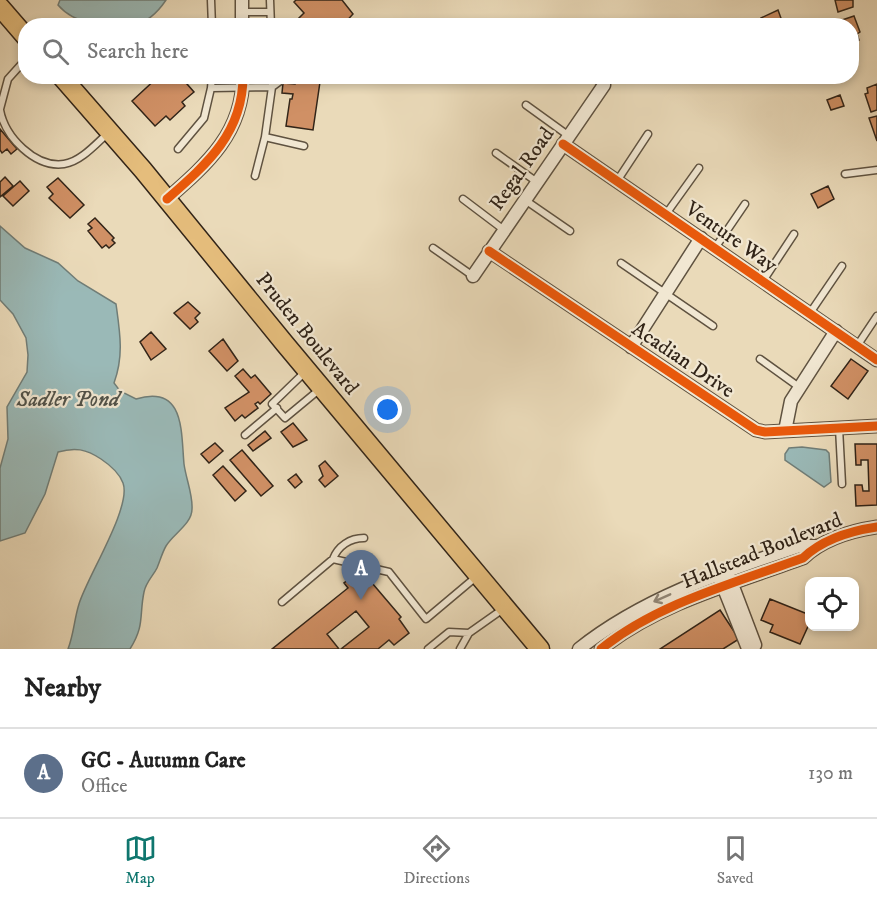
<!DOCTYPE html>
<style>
:root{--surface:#fff;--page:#f2f2f2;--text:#222;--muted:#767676;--line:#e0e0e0;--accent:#0f766e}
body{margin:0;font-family:"IM FELL DW Pica",serif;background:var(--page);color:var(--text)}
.controls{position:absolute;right:18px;bottom:18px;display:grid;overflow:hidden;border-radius:12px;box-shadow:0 3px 9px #0003}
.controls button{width:54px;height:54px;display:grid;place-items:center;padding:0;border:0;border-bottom:2px solid var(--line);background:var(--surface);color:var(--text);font:30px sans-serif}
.you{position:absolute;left:388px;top:410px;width:21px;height:21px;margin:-15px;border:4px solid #fff;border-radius:50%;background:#1a73e8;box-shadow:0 0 0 9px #1a73e833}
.badge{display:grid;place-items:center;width:39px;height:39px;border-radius:50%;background:var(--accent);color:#fff;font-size:20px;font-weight:700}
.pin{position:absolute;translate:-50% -50px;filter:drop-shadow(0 2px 3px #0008)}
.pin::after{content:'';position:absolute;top:32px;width:21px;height:18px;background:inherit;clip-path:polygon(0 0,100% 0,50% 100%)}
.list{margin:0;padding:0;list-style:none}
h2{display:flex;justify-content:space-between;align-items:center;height:78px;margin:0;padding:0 24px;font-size:26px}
h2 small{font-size:20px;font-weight:400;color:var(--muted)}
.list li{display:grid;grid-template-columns:39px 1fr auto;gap:18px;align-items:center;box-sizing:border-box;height:90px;padding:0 24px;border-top:2px solid var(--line)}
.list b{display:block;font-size:22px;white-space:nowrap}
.list p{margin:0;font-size:20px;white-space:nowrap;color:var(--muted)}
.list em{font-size:20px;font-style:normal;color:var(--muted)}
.icon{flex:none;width:33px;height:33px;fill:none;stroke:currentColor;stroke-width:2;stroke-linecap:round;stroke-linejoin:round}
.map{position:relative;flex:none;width:877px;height:649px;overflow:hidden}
.search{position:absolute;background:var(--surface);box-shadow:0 3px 9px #0003;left:18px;right:18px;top:18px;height:66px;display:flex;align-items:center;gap:15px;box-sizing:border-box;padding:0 21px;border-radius:24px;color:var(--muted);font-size:22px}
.sheet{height:168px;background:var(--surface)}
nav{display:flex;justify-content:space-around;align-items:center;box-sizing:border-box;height:84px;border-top:2px solid var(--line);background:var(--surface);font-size:16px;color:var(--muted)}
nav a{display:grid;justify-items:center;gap:3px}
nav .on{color:var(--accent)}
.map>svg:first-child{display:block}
</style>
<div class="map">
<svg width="877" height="649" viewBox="0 0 877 649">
<rect width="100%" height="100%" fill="#eadab9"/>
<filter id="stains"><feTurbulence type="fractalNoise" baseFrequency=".00333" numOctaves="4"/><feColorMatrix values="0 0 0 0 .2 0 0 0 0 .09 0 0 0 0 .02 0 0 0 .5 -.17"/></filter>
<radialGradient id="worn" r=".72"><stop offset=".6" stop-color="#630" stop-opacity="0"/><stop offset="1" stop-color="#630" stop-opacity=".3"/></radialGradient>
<!-- water -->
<path fill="#9ab9b7" stroke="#707d77" stroke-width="1.5" d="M60,0h106c-8,12 -18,22 -33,26 -24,4 -59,-2 -75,-21z
M0,226l25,22 33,15 20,18 38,23c4,29 8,52 -2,79l6,8 16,8c49,-15 45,33 48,65 2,15 9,31 8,45 0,15 -19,25 -26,37 -4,7 -6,15 -9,22 -4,8 -11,14 -13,24 -5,24 1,33 -14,57h-62c6,-16 6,-29 11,-45 8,-27 53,-97 44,-121 -4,-11 -13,-18 -22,-24 -15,-10 -26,-12 -43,-7l-13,42 -20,39 -25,8v-73l8,-29 -1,-32 20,-35 1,-17 -2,-17 -13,-24 -13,-14z
M802,447l24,3 3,3 2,29 -7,5 -39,-27v-6l4,-6z"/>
<!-- building -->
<path fill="#d09065" stroke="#312418" stroke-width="1.5" d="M296,0h46l11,14 -11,12h-44l4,-4 -4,-3 6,-6 -10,-11z
M835,0h18v7l-15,5z
M778,10l4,11 -18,5 -3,-8z
M854,16l6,16 -3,2 2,6 -7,3v-17h-12l-1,-5z
M159,76h21l14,16 -12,10 3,4 -15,14 -4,-4 -11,10 -23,-25z
M295,79l25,3 -7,48 -27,-4 4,-27h2l1,-5 -11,-1 1,-10 12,1z
M877,84v26l-6,2 -6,-18 3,-1 -1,-5z
M840,95l4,11 -13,4 -4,-10z
M877,116v25l-8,-23z
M0,129l17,20 -6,5 -4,-5 -5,4 -2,-3z
M5,177l8,9 -13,11v-15z
M58,178l26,27 -14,13 -21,-20 4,-4 -6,-7z
M20,181l9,10 -16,15 -10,-10z
M828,186l6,13 -16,9 -7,-14z
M95,218l19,20 -2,2 3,3 -6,5 -3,-3 -4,3 -14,-17 4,-3 -4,-4z
M188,302l12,11 -5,5 3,4 -8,7 -16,-16z
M151,332l15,17 -15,11 -11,-18z
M223,339l15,22 -11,10 -18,-20z
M851,359l17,12 -20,28 -17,-13z
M243,369l8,9 4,-3 16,19 -11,10 -2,-2 -3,2 3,4 -13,10 -3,-3 -7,6 -10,-13 24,-16 -14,-16z
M293,423l14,17 -14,7 -12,-15z
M265,431l6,7 -18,13 -5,-6z
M215,443l8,8 -14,12 -8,-9z
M855,444h22v61l-21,1 -1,-21h7l1,6h6l-1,-31h-7v5h-5z
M242,450l31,36 -12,10 -31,-36z
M325,461l13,15 -13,11 -6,-7 4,-4 -4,-10z
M223,466l23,25 -11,10 -22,-26z
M296,474l6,8 -7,6 -7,-8z
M361,570l40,47 -2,2 10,14 -15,12 -5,-5 -11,9h-37l28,-22 -13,-16 -29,23 12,15h-67l76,-61 -4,-5z
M770,599l40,16v7l-10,22 -30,-12 3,-7 -12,-5z
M720,610l19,29 -16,10h-63z"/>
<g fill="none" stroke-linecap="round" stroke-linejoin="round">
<defs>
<path id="service" d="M211,0l1,26
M270,0l1,26
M243,12h27
M270,22l11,4
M591,76l13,9
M211,88l1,-12
M526,105l43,31
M0,109l8,-30 18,-20
M0,110c5,27 35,58 64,54 16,-2 32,-20 43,-30
M265,137l7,-50 15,-11
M178,149l26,-31 7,-30 61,-1v-11
M496,153l41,29
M845,174l32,-4
M255,176l10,-39 39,9
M617,181l31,-47
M463,199l41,31
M525,200l45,31
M666,214l33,-46
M433,248l40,28
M715,248l30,-44
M621,263l92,63
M763,281l31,-47
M810,313l32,-47
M857,346l20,-30
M760,359l39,28
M304,373l-32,31 13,14 35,-29
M839,428l3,56
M245,435l32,-27
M333,559c5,-13 17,-21 31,-21
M282,602l51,-43 56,13 37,47 50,-42
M428,649l21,-17 20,1 34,-24
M460,649l9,-16"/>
<path id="minor" d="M242,0v26
M563,144l314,216
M167,199c40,-35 76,-66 76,-123
M489,251l267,179 9,2 112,-6
M473,276l131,-191
M631,347l70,-109
M785,431l6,-30 45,-70
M730,579l25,66
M721,581l26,65
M579,649c64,-51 143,-77 220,-103h17
M601,649c57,-46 134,-66 202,-91 20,-19 47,-27 74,-31"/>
<path id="primary" d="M0,7l26,30
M61,76l82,94 142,174 255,305"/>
</defs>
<!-- service casing -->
<use href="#service" stroke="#5f5240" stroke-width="9"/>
<!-- minor casing -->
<use href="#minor" stroke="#5f5240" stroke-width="15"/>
<!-- primary casing -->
<use href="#primary" stroke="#312418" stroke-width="21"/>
<!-- service -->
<use href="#service" stroke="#f1e7d2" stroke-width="6"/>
<!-- minor -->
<use href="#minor" stroke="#f1e7d2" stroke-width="12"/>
<!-- primary -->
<use href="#primary" stroke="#e5bd7c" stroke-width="18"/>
<defs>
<path id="cycleway" d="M563,144l314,216
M167,199c40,-35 76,-66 76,-123
M489,251l267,179 9,2 112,-6
M601,649c57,-46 134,-66 202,-91 20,-19 47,-27 74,-31"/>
</defs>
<!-- cycleway casing -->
<use href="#cycleway" stroke="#f1e7d2" stroke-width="13"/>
<!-- cycleway -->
<use href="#cycleway" stroke="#e8590c" stroke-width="9"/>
</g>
<!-- one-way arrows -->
<defs><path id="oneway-shaft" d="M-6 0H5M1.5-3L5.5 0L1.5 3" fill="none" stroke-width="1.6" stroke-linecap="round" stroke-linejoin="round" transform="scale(1.5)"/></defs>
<use stroke="#918675" href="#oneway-shaft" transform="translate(662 598) rotate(156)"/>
<g text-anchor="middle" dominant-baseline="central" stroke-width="4.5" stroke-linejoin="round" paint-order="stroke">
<!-- street labels -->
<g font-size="21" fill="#312418" stroke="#f1e7d2">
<text transform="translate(522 169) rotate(-55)">Regal Road</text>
<text transform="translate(731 237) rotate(35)">Venture Way</text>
<text transform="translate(307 334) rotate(51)">Pruden Boulevard</text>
<text transform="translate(683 360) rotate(34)">Acadian Drive</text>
<text transform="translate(762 551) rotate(-22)">Hallstead Boulevard</text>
</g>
<!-- water labels -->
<g font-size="22" font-style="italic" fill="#505148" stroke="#f1e7d2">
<text x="68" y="399">Sadler Pond</text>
</g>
</g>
<rect width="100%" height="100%" filter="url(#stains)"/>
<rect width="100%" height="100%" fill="url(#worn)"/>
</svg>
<div class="controls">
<button><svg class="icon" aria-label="locate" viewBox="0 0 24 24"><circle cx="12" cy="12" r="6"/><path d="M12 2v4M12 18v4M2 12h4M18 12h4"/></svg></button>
</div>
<div class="you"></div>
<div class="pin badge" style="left:361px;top:600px;background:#5c6f8a">A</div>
<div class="search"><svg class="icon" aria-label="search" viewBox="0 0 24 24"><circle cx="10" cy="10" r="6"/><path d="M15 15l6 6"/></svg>Search here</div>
</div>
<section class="sheet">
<h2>Nearby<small></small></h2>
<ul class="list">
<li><span class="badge" style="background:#5c6f8a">A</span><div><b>GC - Autumn Care</b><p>Office</p></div><em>130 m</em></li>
</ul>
</section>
<nav>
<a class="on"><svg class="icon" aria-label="map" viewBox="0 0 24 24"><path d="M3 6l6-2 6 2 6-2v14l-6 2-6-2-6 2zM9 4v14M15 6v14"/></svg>Map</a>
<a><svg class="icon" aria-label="directions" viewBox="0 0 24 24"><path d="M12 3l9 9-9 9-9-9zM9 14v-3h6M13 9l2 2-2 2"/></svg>Directions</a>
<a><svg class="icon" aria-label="saved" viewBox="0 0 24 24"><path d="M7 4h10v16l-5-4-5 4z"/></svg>Saved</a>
</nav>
